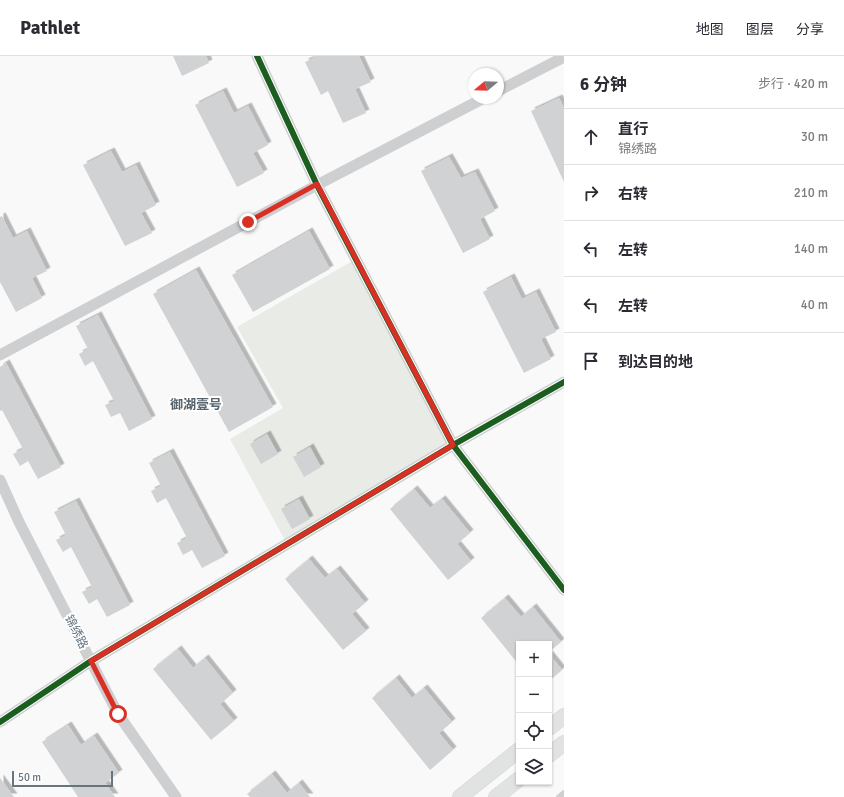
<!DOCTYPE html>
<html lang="zh">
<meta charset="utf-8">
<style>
:root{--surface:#fff;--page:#f7f7f7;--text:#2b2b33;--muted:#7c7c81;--line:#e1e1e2}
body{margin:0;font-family:Signika,"Noto Sans SC",sans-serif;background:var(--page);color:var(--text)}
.controls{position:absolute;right:12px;bottom:12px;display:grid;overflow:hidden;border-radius:0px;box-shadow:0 1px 3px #0004}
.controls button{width:36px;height:36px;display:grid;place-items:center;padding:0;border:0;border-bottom:1px solid var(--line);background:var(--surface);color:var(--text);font:20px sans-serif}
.compass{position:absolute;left:468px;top:12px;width:36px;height:36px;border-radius:50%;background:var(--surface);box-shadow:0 1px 3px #0004;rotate:251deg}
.scale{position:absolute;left:12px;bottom:10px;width:101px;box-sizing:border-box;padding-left:4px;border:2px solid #657683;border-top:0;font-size:11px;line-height:14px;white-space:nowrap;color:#657683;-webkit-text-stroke:3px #fff;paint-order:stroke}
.stop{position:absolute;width:12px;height:12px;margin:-9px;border:3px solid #d93025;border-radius:50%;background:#fff}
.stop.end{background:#d93025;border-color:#fff;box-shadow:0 1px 4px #0008}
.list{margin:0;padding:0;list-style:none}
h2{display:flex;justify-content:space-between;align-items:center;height:52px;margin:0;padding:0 16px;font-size:17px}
h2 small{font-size:13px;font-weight:400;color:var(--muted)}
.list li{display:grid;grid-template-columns:26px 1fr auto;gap:12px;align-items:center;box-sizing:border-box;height:56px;padding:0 16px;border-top:1px solid var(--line)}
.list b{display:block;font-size:15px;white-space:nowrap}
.list p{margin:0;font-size:13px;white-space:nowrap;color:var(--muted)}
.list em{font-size:13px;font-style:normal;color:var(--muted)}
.icon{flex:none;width:22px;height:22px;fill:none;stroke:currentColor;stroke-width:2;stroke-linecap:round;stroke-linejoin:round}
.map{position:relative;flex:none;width:564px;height:741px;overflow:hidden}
header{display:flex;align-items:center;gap:24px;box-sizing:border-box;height:56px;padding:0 20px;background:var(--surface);border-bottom:1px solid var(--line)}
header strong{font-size:19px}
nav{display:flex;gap:22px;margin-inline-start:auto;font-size:14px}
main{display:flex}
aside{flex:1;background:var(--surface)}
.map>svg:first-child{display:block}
</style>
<header>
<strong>Pathlet</strong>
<nav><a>地图</a><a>图层</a><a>分享</a></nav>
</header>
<main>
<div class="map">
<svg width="564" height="741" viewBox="0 0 564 741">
<defs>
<filter id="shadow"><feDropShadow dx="3.5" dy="-3.5" stdDeviation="0" flood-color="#0004"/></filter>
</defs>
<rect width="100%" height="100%" fill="#f9f9f9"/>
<!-- green -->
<path fill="#e8ebe6" d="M356,203l97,186 -166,99 -57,-105 53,-31 -46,-81z"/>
<!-- building -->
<path fill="#d0d2d3" filter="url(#shadow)" d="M173,0h33l3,7 -27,13z
M313,0h46l12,26 -16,7 11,24 -23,10 -15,-32 -7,4 -16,-33 9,-4z
M223,35l11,22 14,-7 20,39 -15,8 11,20 -27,14 -42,-82z
M559,42l5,10v74l-33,-71z
M111,95l11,21 14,-7 20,40 -15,8 11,20 -27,13 -42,-81z
M449,101l12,21 14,-6 20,39 -15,8 10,20 -27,14 -42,-82z
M2,160l11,22 14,-7 20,40 -15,7 10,20 -26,14 -16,-30v-65z
M309,175l21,38 -77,43 -21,-37z
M196,214l77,137 -44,25 -76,-138z
M511,221l11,22 14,-7 20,40 -15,7 10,20 -27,14 -41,-81z
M98,259l54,104 -23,12 -9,-18 -9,4 -6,-12 9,-4 -21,-40 -8,5 -6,-12 9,-5 -12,-23z
M6,307l55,104 -23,12 -10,-18 -8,5 -7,-12 10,-5 -21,-39 -2,1v-44z
M267,378l11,20 -17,10 -11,-20z
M310,391l11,20 -17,10 -11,-20z
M170,396l55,104 -23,12 -10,-18 -9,5 -6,-12 10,-5 -21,-40 -9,5 -6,-12 10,-5 -12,-23z
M414,433l16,19 12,-9 28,34 -13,11 14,17 -23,19 -58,-71z
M299,443l11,20 -18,10 -11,-20z
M76,445l54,104 -23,12 -10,-18 -8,5 -7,-12 10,-5 -21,-40 -8,5 -7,-12 10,-5 -12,-23z
M309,503l16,19 12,-9 28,34 -13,11 14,17 -23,19 -58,-71z
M505,542l16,19 12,-10 28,35 -12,10v-8h-30v21l-38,-47z
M178,593l15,19 12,-10 28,35 -13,11 14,17 -23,19 -58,-71z
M549,598l13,16 -13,11z
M396,622l16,20 12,-10 28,34 -13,11 14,17 -23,20 -58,-72z
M68,669l13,20 13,-9 25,37 -14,10 10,14h-37l-36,-55z
M272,718l15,19 12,-10 11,14h-60l-3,-3z
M0,722l14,19h-14z"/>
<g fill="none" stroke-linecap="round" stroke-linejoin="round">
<defs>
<path id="secondary" d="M549,672l15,-12
M549,699l15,-12
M460,741l59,-47
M496,741l23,-18"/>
</defs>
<!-- secondary casing -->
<use href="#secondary" stroke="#d5d6d7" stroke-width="16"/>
<!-- service -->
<path stroke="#cecfd0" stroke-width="5.5" d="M559,741l5,-4"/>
<!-- minor -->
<path stroke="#cecfd0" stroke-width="11" d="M257,0l60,129 136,260 111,145
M498,35l66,-34
M0,299l317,-170 167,-87
M0,424l19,42 99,192 58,83
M0,666l91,-61 362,-216 111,-63"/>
<!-- secondary -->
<use href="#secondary" stroke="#e1e2e2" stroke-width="15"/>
<defs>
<path id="cycleway" d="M257,0l60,129 136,260 111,145
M0,666l91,-61 362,-216 111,-63"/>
</defs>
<!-- cycleway casing -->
<use href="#cycleway" stroke="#fff" stroke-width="8"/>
<!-- cycleway -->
<use href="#cycleway" stroke="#1b5e20" stroke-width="6"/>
</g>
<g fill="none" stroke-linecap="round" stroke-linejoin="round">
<!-- route -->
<path stroke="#d93025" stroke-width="5" d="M118,658l-27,-53 362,-216 -136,-261 -69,38"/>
</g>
<g text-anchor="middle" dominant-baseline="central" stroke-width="4" stroke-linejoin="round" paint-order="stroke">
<!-- street labels -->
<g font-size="12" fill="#657683" stroke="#fff">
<text transform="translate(76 576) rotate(63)">锦绣路</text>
</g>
<!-- neighbourhood labels -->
<g font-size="13" font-weight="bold" fill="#57646e" stroke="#fff">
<text x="196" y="349">御湖壹号</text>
</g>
</g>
</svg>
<div class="controls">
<button>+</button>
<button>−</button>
<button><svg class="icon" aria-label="locate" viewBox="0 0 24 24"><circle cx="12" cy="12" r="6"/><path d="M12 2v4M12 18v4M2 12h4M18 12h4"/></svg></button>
<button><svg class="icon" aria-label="layers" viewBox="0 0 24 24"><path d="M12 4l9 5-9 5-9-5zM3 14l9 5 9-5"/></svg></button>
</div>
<svg class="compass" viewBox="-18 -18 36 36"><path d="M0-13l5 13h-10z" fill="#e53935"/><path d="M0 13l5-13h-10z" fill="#7c7c81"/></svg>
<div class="scale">50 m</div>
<div class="stop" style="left:118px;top:658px"></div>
<div class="stop end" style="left:248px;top:166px"></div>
</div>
<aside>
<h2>6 分钟<small>步行 · 420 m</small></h2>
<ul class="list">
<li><svg class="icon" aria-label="ahead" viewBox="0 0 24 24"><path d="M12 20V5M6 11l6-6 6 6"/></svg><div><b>直行</b><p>锦绣路</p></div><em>30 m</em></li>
<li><svg class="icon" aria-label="right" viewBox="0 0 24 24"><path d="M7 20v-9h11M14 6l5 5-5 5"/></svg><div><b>右转</b></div><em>210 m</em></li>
<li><svg class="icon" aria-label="left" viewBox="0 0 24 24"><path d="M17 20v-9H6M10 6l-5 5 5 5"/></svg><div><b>左转</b></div><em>140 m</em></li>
<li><svg class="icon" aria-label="left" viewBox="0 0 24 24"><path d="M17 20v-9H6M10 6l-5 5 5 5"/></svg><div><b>左转</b></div><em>40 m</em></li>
<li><svg class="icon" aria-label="arrive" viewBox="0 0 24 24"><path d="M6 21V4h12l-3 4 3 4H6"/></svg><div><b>到达目的地</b></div></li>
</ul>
</aside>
</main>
